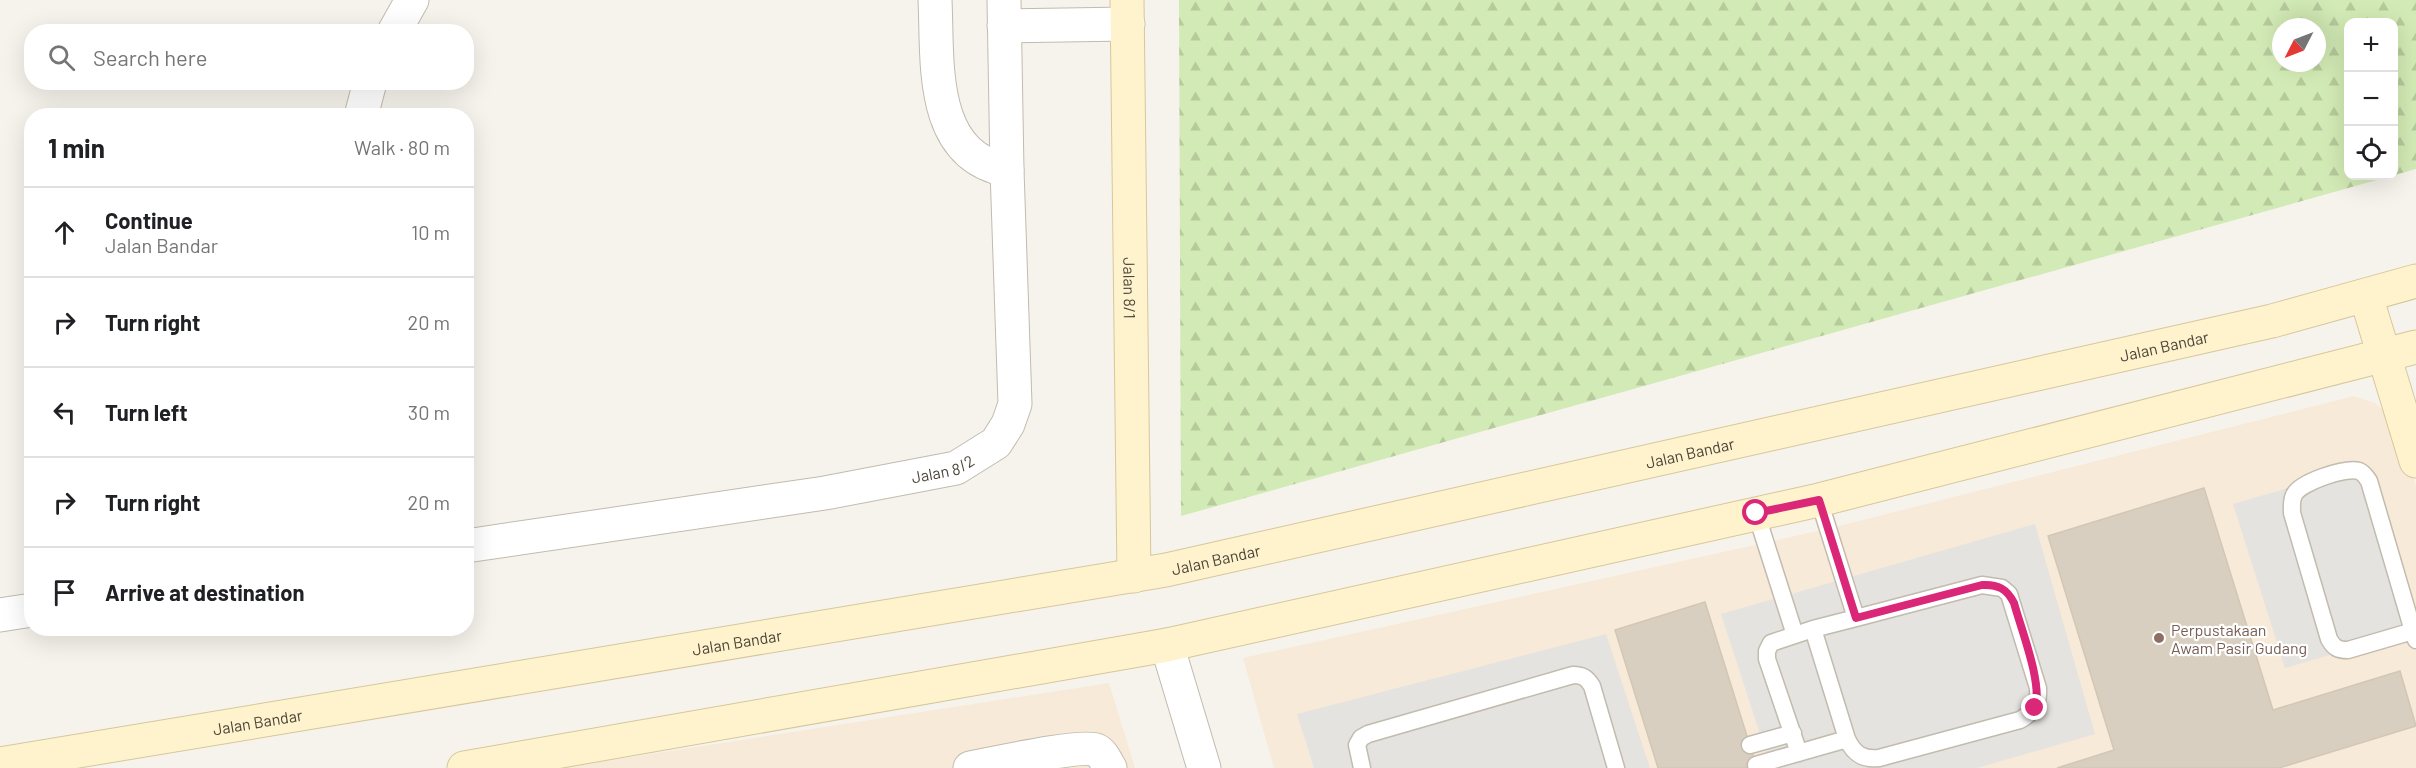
<!DOCTYPE html>
<meta charset="utf-8">
<style>
:root{--surface:#fff;--page:#f2f2f2;--text:#202124;--muted:#757577;--line:#e0e0e0}
body{margin:0;font-family:Barlow,sans-serif;background:var(--page);color:var(--text)}
.controls{position:absolute;right:18px;top:18px;display:grid;overflow:hidden;border-radius:12px;box-shadow:0 6px 24px #0002}
.controls button{width:54px;height:54px;display:grid;place-items:center;padding:0;border:0;border-bottom:2px solid var(--line);background:var(--surface);color:var(--text);font:30px sans-serif}
.compass{position:absolute;left:2272px;top:18px;width:54px;height:54px;border-radius:50%;background:var(--surface);box-shadow:0 6px 24px #0002;rotate:228deg}
.stop{position:absolute;width:18px;height:18px;margin:-14px;border:4px solid #db2777;border-radius:50%;background:#fff}
.stop.end{background:#db2777;border-color:#fff;box-shadow:0 2px 6px #0008}
.list{margin:0;padding:0;list-style:none}
h2{display:flex;justify-content:space-between;align-items:center;height:78px;margin:0;padding:0 24px;font-size:26px}
h2 small{font-size:20px;font-weight:400;color:var(--muted)}
.list li{display:grid;grid-template-columns:39px 1fr auto;gap:18px;align-items:center;box-sizing:border-box;height:90px;padding:0 24px;border-top:2px solid var(--line)}
.list b{display:block;font-size:22px;white-space:nowrap}
.list p{margin:0;font-size:20px;white-space:nowrap;color:var(--muted)}
.list em{font-size:20px;font-style:normal;color:var(--muted)}
.icon{flex:none;width:33px;height:33px;fill:none;stroke:currentColor;stroke-width:2;stroke-linecap:round;stroke-linejoin:round}
.map{position:relative;flex:none;width:2416px;height:768px;overflow:hidden}
.search{position:absolute;background:var(--surface);box-shadow:0 6px 24px #0002;left:24px;top:24px;width:450px;height:66px;display:flex;align-items:center;gap:15px;box-sizing:border-box;padding:0 21px;border-radius:24px;color:var(--muted);font-size:22px}
.panel{position:absolute;background:var(--surface);box-shadow:0 6px 24px #0002;left:24px;top:108px;width:450px;height:528px;border-radius:24px}
.map>svg:first-child{display:block}
</style>
<div class="map">
<svg width="2416" height="768" viewBox="0 0 2416 768">
<defs>
<pattern id="forest-firs" width="22" height="20" patternUnits="userSpaceOnUse" patternTransform="scale(1.5)"><rect width="22" height="20" fill="#d2eab5"/><path d="M5 1l3.5 6h-7zM16 11l3.5 6h-7z" fill="#b6ca9c"/></pattern>
</defs>
<rect width="100%" height="100%" fill="#f6f3ec"/>
<!-- commercial -->
<path fill="#f7ead8" d="M2354,396l21,7 23,21 18,62v282h-1142l-31,-110 584,-129z
M1109,683l26,85h-575z"/>
<!-- forest -->
<path fill="url(#forest-firs)" fill-rule="evenodd" d="M1179,0h1237v169l-1235,347zM2348,22h46v154h-46zM2281,27h36v36h-36z"/>
<!-- parking -->
<path fill="#e5e3e0" d="M2364,466l49,165 -128,37 -52,-164z
M2035,524l60,210 -118,34h-206l-50,-154z
M1606,634l44,134h-336l-17,-54z"/>
<!-- building -->
<path fill="#d8cfc1" stroke="#d3c7b4" stroke-width="1.5" d="M2204,488l69,222 127,-39 16,55 -137,42h-222l57,-18 -66,-214z
M1705,602l52,166h-99l-43,-138z"/>
<g fill="none" stroke-linecap="round" stroke-linejoin="round">
<defs>
<path id="lane" d="M1756,513l39,122 18,-6 34,110c7,15 16,21 32,19l141,-38c14,-8 19,-16 18,-32l-29,-94 -7,-6 -20,-3 -126,33 -37,-118
M1813,629l43,-11
M2413,631l-65,19c-10,0 -14,-2 -19,-11l-37,-126c0,-6 -1,-12 2,-18 6,-13 52,-28 65,-24 5,2 7,6 10,10l44,150 3,9
M1795,635l-24,8 -4,8v8l32,94
M1750,745l43,-12
M1756,765l91,-26
M1362,768l-5,-23 4,-7 7,-4 205,-59c10,0 14,3 19,11l24,82"/>
<g id="street">
<path d="M935,0c3,61 -7,155 72,170"/>
<path d="M1004,26l124,-2"/>
<path d="M394,32l18,-32"/>
<path d="M361,116l9,-34"/>
<path id="s1" d="M466,546l359,-53 131,-25 40,-25 12,-19 7,-20 -8,-234 -3,-170"/>
<path d="M0,615l32,-5"/>
<path d="M1167,645l37,123"/>
<path d="M970,768c22,-4 111,-24 126,-18 7,3 10,12 14,18"/>
</g>
<g id="secondary">
<path id="s2" d="M1127,0l7,576"/>
<path d="M2366,296l50,165"/>
<path id="s3" d="M0,764l1166,-194 1106,-249 144,-40"/>
<path d="M464,768l703,-123 652,-145 597,-153"/>
</g>
</defs>
<!-- lane casing -->
<use href="#lane" stroke="#c2bbae" stroke-width="19"/>
<!-- street casing -->
<use href="#street" stroke="#c2bbae" stroke-width="35"/>
<!-- secondary casing -->
<use href="#secondary" stroke="#d6c79b" stroke-width="35"/>
<!-- lane -->
<use href="#lane" stroke="#fff" stroke-width="16"/>
<!-- street -->
<use href="#street" stroke="#fff" stroke-width="33"/>
<!-- secondary -->
<use href="#secondary" stroke="#fff3cd" stroke-width="33"/>
</g>
<g fill="none" stroke-linecap="round" stroke-linejoin="round">
<!-- route -->
<path stroke="#db2777" stroke-width="8" d="M1756,513l63,-13 37,118 126,-33c16,-1 25,4 32,18 7,26 29,81 21,105"/>
</g>
<!-- markers -->
<circle fill="#8d6e63" stroke="#fff" stroke-width="2" cx="2159" cy="638" r="6"/>
<g text-anchor="middle" dominant-baseline="central" stroke-width="4.5" stroke-linejoin="round" paint-order="stroke">
<!-- street labels -->
<g font-size="16" fill="#4b4439" stroke="#fff">
<text stroke="none"><textPath href="#s2" startOffset="288">Jalan 8/1</textPath></text>
<text stroke="none"><textPath href="#s3" startOffset="2205">Jalan Bandar</textPath></text>
<text stroke="none"><textPath href="#s3" startOffset="1719">Jalan Bandar</textPath></text>
<text stroke="none"><textPath href="#s1" startOffset="483">Jalan 8/2</textPath></text>
<text stroke="none"><textPath href="#s3" startOffset="1233">Jalan Bandar</textPath></text>
<text stroke="none"><textPath href="#s3" startOffset="747">Jalan Bandar</textPath></text>
<text stroke="none"><textPath href="#s3" startOffset="261">Jalan Bandar</textPath></text>
</g>
<!-- education labels -->
<g font-size="16" fill="#785e54" stroke="#fff" text-anchor="start">
<text x="2171" y="629">Perpustakaan<tspan x="2171" dy="18">Awam Pasir Gudang</tspan></text>
</g>
</g>
</svg>
<div class="controls">
<button>+</button>
<button>−</button>
<button><svg class="icon" aria-label="locate" viewBox="0 0 24 24"><circle cx="12" cy="12" r="6"/><path d="M12 2v4M12 18v4M2 12h4M18 12h4"/></svg></button>
</div>
<svg class="compass" viewBox="-18 -18 36 36"><path d="M0-13l5 13h-10z" fill="#e53935"/><path d="M0 13l5-13h-10z" fill="#757577"/></svg>
<div class="stop" style="left:1756px;top:513px"></div>
<div class="stop end" style="left:2035px;top:708px"></div>
<div class="search"><svg class="icon" aria-label="search" viewBox="0 0 24 24"><circle cx="10" cy="10" r="6"/><path d="M15 15l6 6"/></svg>Search here</div>
<section class="panel">
<h2>1 min<small>Walk · 80 m</small></h2>
<ul class="list">
<li><svg class="icon" aria-label="ahead" viewBox="0 0 24 24"><path d="M12 20V5M6 11l6-6 6 6"/></svg><div><b>Continue</b><p>Jalan Bandar</p></div><em>10 m</em></li>
<li><svg class="icon" aria-label="right" viewBox="0 0 24 24"><path d="M7 20v-9h11M14 6l5 5-5 5"/></svg><div><b>Turn right</b></div><em>20 m</em></li>
<li><svg class="icon" aria-label="left" viewBox="0 0 24 24"><path d="M17 20v-9H6M10 6l-5 5 5 5"/></svg><div><b>Turn left</b></div><em>30 m</em></li>
<li><svg class="icon" aria-label="right" viewBox="0 0 24 24"><path d="M7 20v-9h11M14 6l5 5-5 5"/></svg><div><b>Turn right</b></div><em>20 m</em></li>
<li><svg class="icon" aria-label="arrive" viewBox="0 0 24 24"><path d="M6 21V4h12l-3 4 3 4H6"/></svg><div><b>Arrive at destination</b></div></li>
</ul>
</section>
</div>
